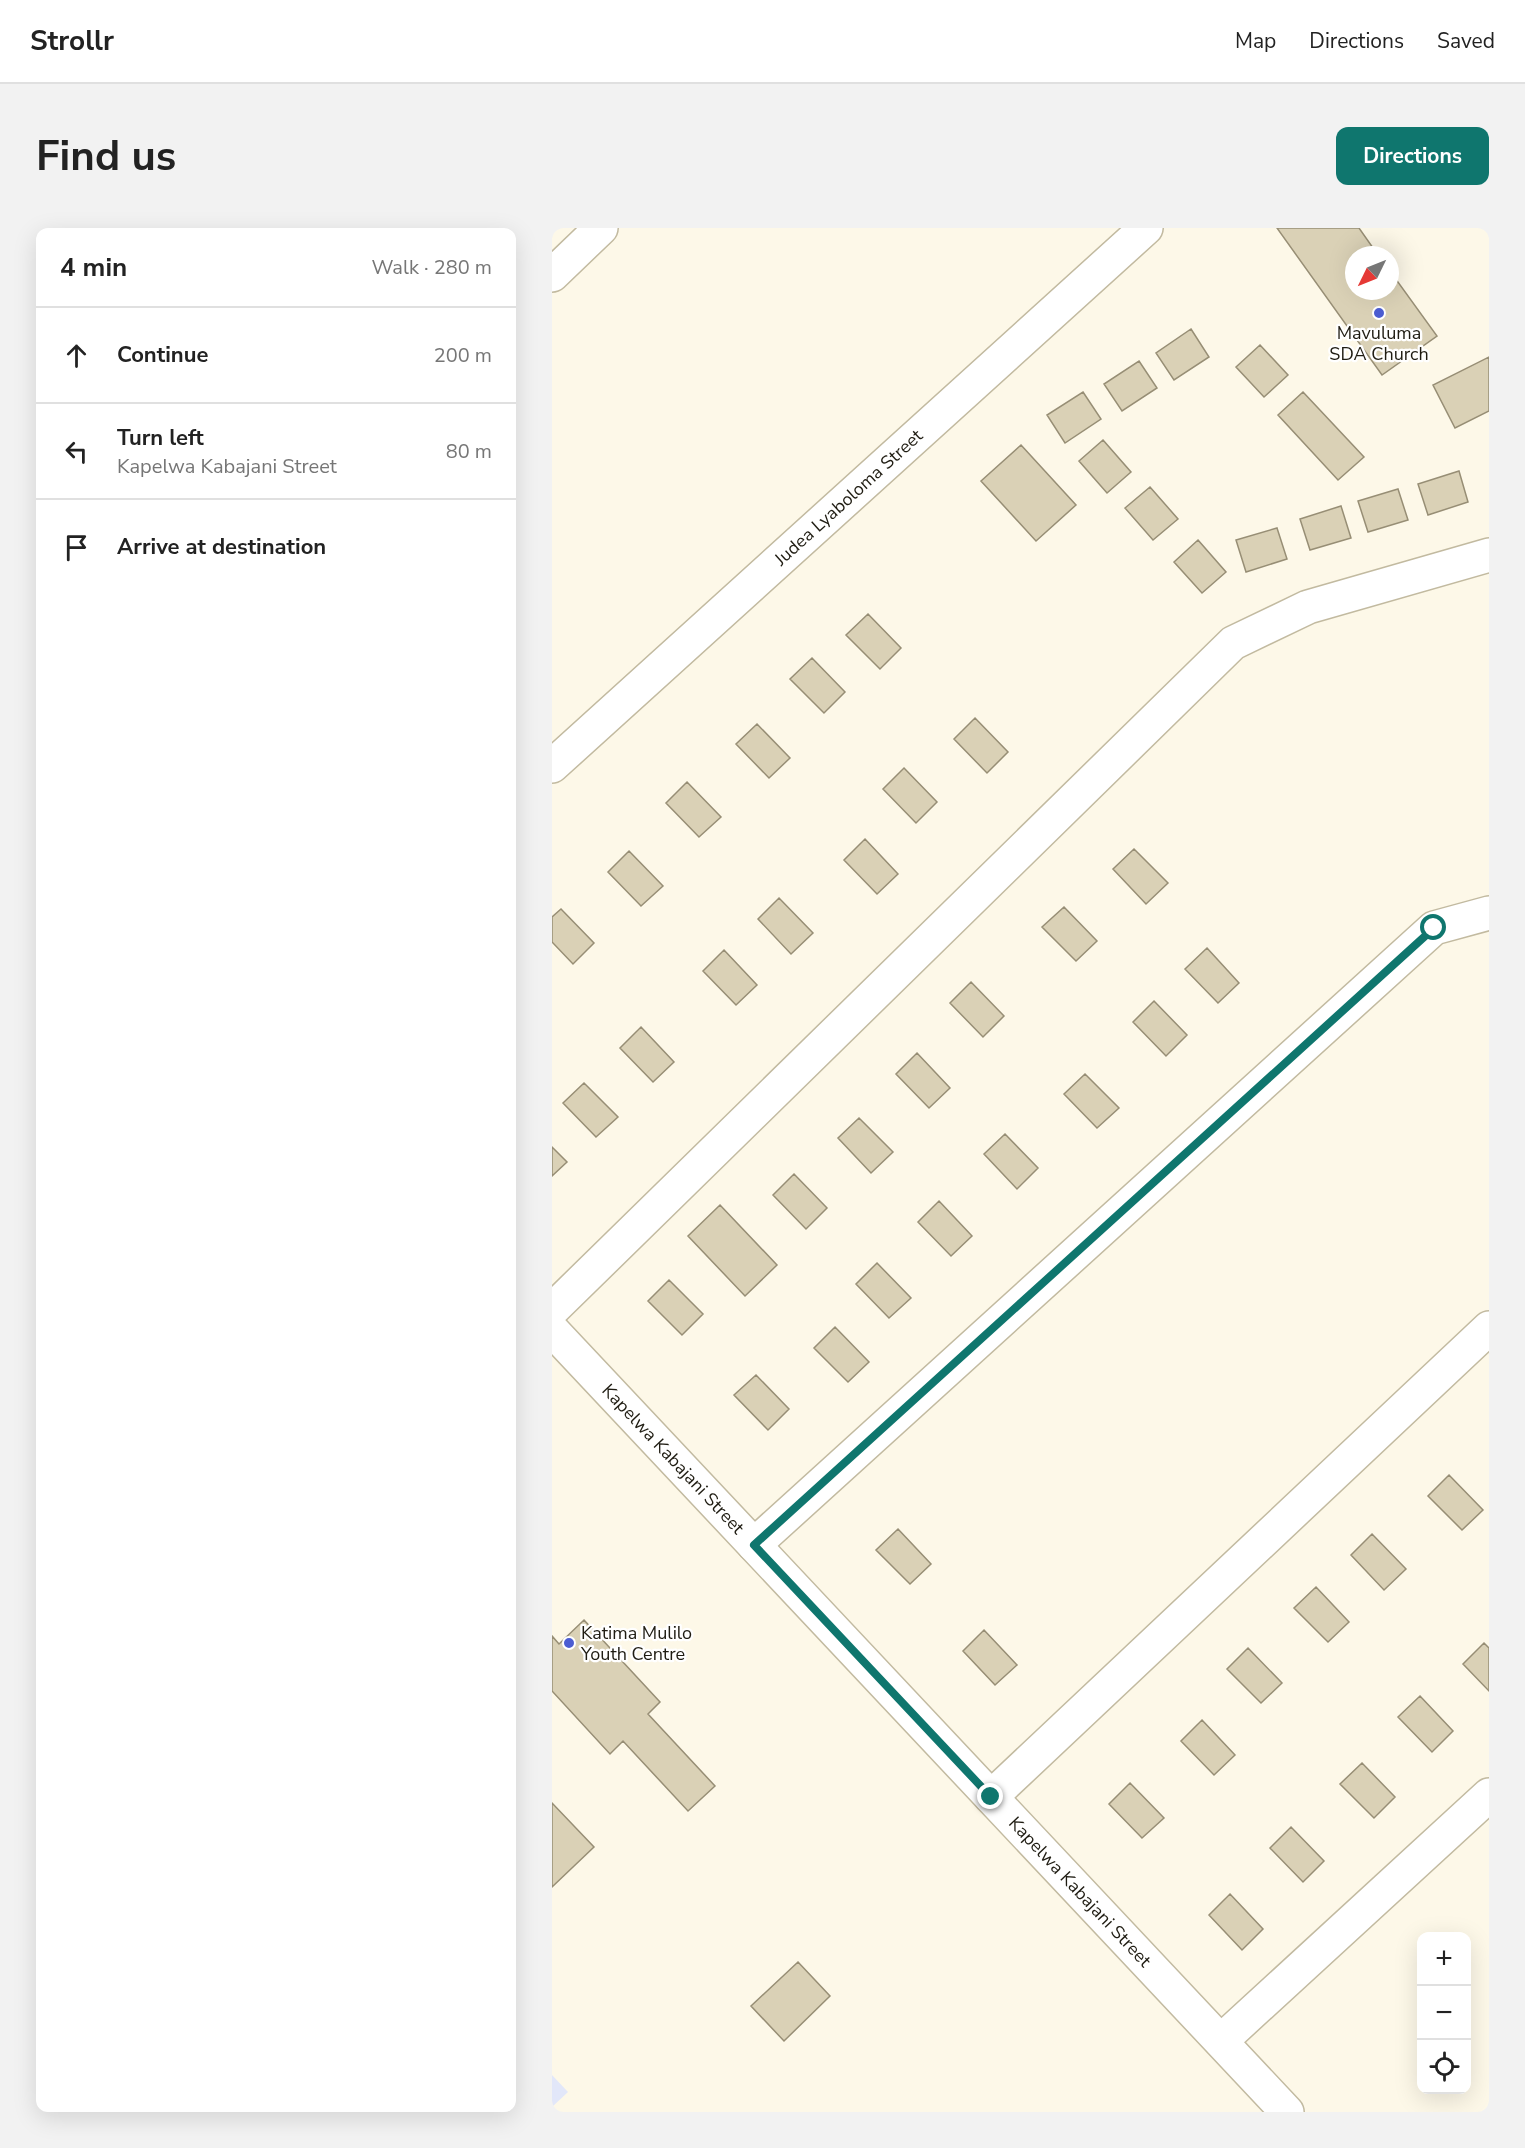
<!DOCTYPE html>
<meta charset="utf-8">
<style>
:root{--surface:#fff;--page:#f2f2f2;--text:#222;--muted:#767676;--line:#e0e0e0;--accent:#0f766e}
body{margin:0;font-family:"Nunito Sans",sans-serif;background:var(--page);color:var(--text)}
.controls{position:absolute;right:18px;bottom:18px;display:grid;overflow:hidden;border-radius:12px;box-shadow:0 6px 24px #0002}
.controls button{width:54px;height:54px;display:grid;place-items:center;padding:0;border:0;border-bottom:2px solid var(--line);background:var(--surface);color:var(--text);font:30px sans-serif}
.compass{position:absolute;left:793px;top:18px;width:54px;height:54px;border-radius:50%;background:var(--surface);box-shadow:0 6px 24px #0002;rotate:227deg}
.stop{position:absolute;width:18px;height:18px;margin:-14px;border:4px solid #0f766e;border-radius:50%;background:#fff}
.stop.end{background:#0f766e;border-color:#fff;box-shadow:0 2px 6px #0008}
.list{margin:0;padding:0;list-style:none}
h2{display:flex;justify-content:space-between;align-items:center;height:78px;margin:0;padding:0 24px;font-size:26px}
h2 small{font-size:20px;font-weight:400;color:var(--muted)}
.list li{display:grid;grid-template-columns:39px 1fr auto;gap:18px;align-items:center;box-sizing:border-box;height:96px;padding:0 24px;border-top:2px solid var(--line)}
.list b{display:block;font-size:22px;white-space:nowrap}
.list p{margin:0;font-size:20px;white-space:nowrap;color:var(--muted)}
.list em{font-size:20px;font-style:normal;color:var(--muted)}
.icon{flex:none;width:33px;height:33px;fill:none;stroke:currentColor;stroke-width:2;stroke-linecap:round;stroke-linejoin:round}
.map{position:relative;flex:none;width:937px;height:1884px;overflow:hidden;border-radius:12px}
header{display:flex;align-items:center;gap:36px;box-sizing:border-box;height:84px;padding:0 30px;background:var(--surface);border-bottom:2px solid var(--line)}
header strong{font-size:28px}
nav{display:flex;gap:33px;margin-inline-start:auto;font-size:21px}
.intro{display:flex;align-items:center;justify-content:space-between;box-sizing:border-box;height:144px;padding:0 36px}
h1{margin:0;font-size:42px}
.button{padding:15px 27px;border-radius:12px;background:var(--accent);color:#fff;font-size:21px;font-weight:700}
main{display:flex;gap:36px;padding:0 36px}
aside{flex:1;background:var(--surface);border-radius:12px;box-shadow:0 6px 24px #0002}
.map>svg:first-child{display:block}
</style>
<header>
<strong>Strollr</strong>
<nav><a>Map</a><a>Directions</a><a>Saved</a></nav>
</header>
<div class="intro"><h1>Find us</h1><a class="button">Directions</a></div>
<main>
<aside>
<h2>4 min<small>Walk · 280 m</small></h2>
<ul class="list">
<li><svg class="icon" aria-label="ahead" viewBox="0 0 24 24"><path d="M12 20V5M6 11l6-6 6 6"/></svg><div><b>Continue</b></div><em>200 m</em></li>
<li><svg class="icon" aria-label="left" viewBox="0 0 24 24"><path d="M17 20v-9H6M10 6l-5 5 5 5"/></svg><div><b>Turn left</b><p>Kapelwa Kabajani Street</p></div><em>80 m</em></li>
<li><svg class="icon" aria-label="arrive" viewBox="0 0 24 24"><path d="M6 21V4h12l-3 4 3 4H6"/></svg><div><b>Arrive at destination</b></div></li>
</ul>
</aside>
<div class="map">
<svg width="937" height="1884" viewBox="0 0 937 1884">
<rect width="100%" height="100%" fill="#fdf8e8"/>
<!-- green -->
<path fill="#e2e7f9" d="M0,1847l16,17 -16,15z"/>
<!-- building -->
<path fill="#dad1b6" stroke="#978e75" stroke-width="1.5" d="M725,0h82l19,27h-24v36h36v-20l47,65 -55,39z
M639,101l18,28 -35,23 -18,-27z
M708,117l28,30 -24,22 -28,-30z
M937,129v54l-34,17 -22,-43z
M587,133l18,27 -35,23 -18,-27z
M531,164l18,27 -36,24 -18,-28z
M751,164l61,65 -26,23 -60,-65z
M551,212l28,32 -24,21 -28,-32z
M469,217l55,60 -40,36 -55,-60z
M907,243l9,31 -40,13 -10,-31z
M598,259l28,32 -25,21 -28,-32z
M846,261l10,31 -40,12 -10,-31z
M789,278l10,32 -41,12 -10,-31z
M725,300l10,31 -41,13 -10,-32z
M646,312l28,32 -24,21 -28,-31z
M316,386l33,34 -21,21 -34,-34z
M260,430l33,34 -21,21 -34,-34z
M423,490l33,34 -21,21 -33,-34z
M205,496l33,34 -21,20 -33,-34z
M352,540l33,34 -21,21 -33,-34z
M135,554l34,35 -22,20 -33,-34z
M313,611l33,35 -21,20 -33,-34z
M582,621l34,34 -22,21 -33,-35z
M77,623l34,35 -22,20 -33,-34z
M227,670l34,35 -22,21 -33,-35z
M512,679l33,34 -21,20 -34,-34z
M9,681l33,34 -21,21 -21,-22v-25z
M655,720l32,35 -21,20 -33,-34z
M172,722l33,35 -21,20 -33,-34z
M419,754l33,34 -21,21 -33,-34z
M602,773l33,34 -21,21 -33,-34z
M89,799l33,35 -21,20 -33,-34z
M365,825l33,35 -21,20 -33,-34z
M533,846l34,34 -22,20 -33,-34z
M32,855l34,34 -22,20 -33,-34z
M307,890l34,34 -22,21 -33,-35z
M453,906l33,34 -21,21 -33,-35z
M0,919l15,15 -15,14z
M242,946l33,34 -21,21 -33,-34z
M387,973l33,35 -21,20 -33,-34z
M168,977l57,60 -32,31 -57,-60z
M325,1035l34,35 -22,20 -33,-34z
M117,1052l34,34 -21,21 -34,-34z
M283,1099l34,35 -21,20 -34,-34z
M204,1147l33,34 -21,21 -34,-35z
M897,1247l34,35 -21,20 -34,-34z
M346,1301l33,35 -21,20 -34,-34z
M820,1306l34,35 -22,21 -33,-35z
M764,1359l33,35 -21,20 -34,-34z
M32,1392l76,82 -12,12 67,72 -27,25 -65,-70 -13,13 -58,-63v-55l7,8z
M432,1402l33,35 -22,20 -32,-34z
M932,1415l5,5v43l-26,-27z
M696,1420l34,35 -21,20 -34,-34z
M868,1468l33,35 -21,21 -34,-35z
M650,1492l33,35 -21,20 -33,-34z
M810,1535l33,34 -21,21 -34,-34z
M578,1555l34,35 -22,20 -33,-34z
M0,1575l42,44 -42,40z
M739,1599l33,34 -21,21 -33,-34z
M678,1666l33,35 -21,21 -33,-35z
M246,1734l32,34 -46,45 -33,-35z"/>
<g fill="none" stroke-linecap="round" stroke-linejoin="round">
<defs>
<g id="minor">
<path d="M0,47l49,-47"/>
<path id="s1" d="M0,538l594,-538"/>
<path d="M0,1082l681,-667 75,-36 181,-52"/>
<path id="s2" d="M0,1102l735,782"/>
<path d="M202,1317l680,-617 55,-15"/>
<path d="M439,1569l498,-469"/>
<path d="M669,1813l268,-246"/>
</g>
</defs>
<!-- minor casing -->
<use href="#minor" stroke="#c2baa0" stroke-width="36"/>
<!-- minor -->
<use href="#minor" stroke="#fff" stroke-width="33"/>
</g>
<g fill="none" stroke-linecap="round" stroke-linejoin="round">
<!-- route -->
<path stroke="#0f766e" stroke-width="8" d="M439,1569l-237,-252 680,-617"/>
</g>
<!-- markers -->
<g fill="#4c5dd2" stroke="#fff" stroke-width="2">
<circle cx="827" cy="85" r="6"/>
<circle cx="17" cy="1415" r="6"/>
</g>
<g text-anchor="middle" dominant-baseline="central" stroke-width="4.5" stroke-linejoin="round" paint-order="stroke">
<!-- poi labels -->
<g font-size="18" fill="#1f1c12" stroke="#fff">
<text x="827" y="105">Mavuluma<tspan x="827" dy="21">SDA Church</tspan></text>
<text x="29" y="1405" text-anchor="start">Katima Mulilo<tspan x="29" dy="21">Youth Centre</tspan></text>
</g>
<!-- street labels -->
<g font-size="18" fill="#1f1c12" stroke="#fff">
<text stroke="none"><textPath href="#s1" startOffset="400">Judea Lyaboloma Street</textPath></text>
<text stroke="none"><textPath href="#s2" startOffset="177">Kapelwa Kabajani Street</textPath></text>
<text stroke="none"><textPath href="#s2" startOffset="771">Kapelwa Kabajani Street</textPath></text>
</g>
</g>
</svg>
<div class="controls">
<button>+</button>
<button>−</button>
<button><svg class="icon" aria-label="locate" viewBox="0 0 24 24"><circle cx="12" cy="12" r="6"/><path d="M12 2v4M12 18v4M2 12h4M18 12h4"/></svg></button>
</div>
<svg class="compass" viewBox="-18 -18 36 36"><path d="M0-13l5 13h-10z" fill="#e53935"/><path d="M0 13l5-13h-10z" fill="#767676"/></svg>
<div class="stop" style="left:882px;top:700px"></div>
<div class="stop end" style="left:439px;top:1569px"></div>
</div>
</main>
